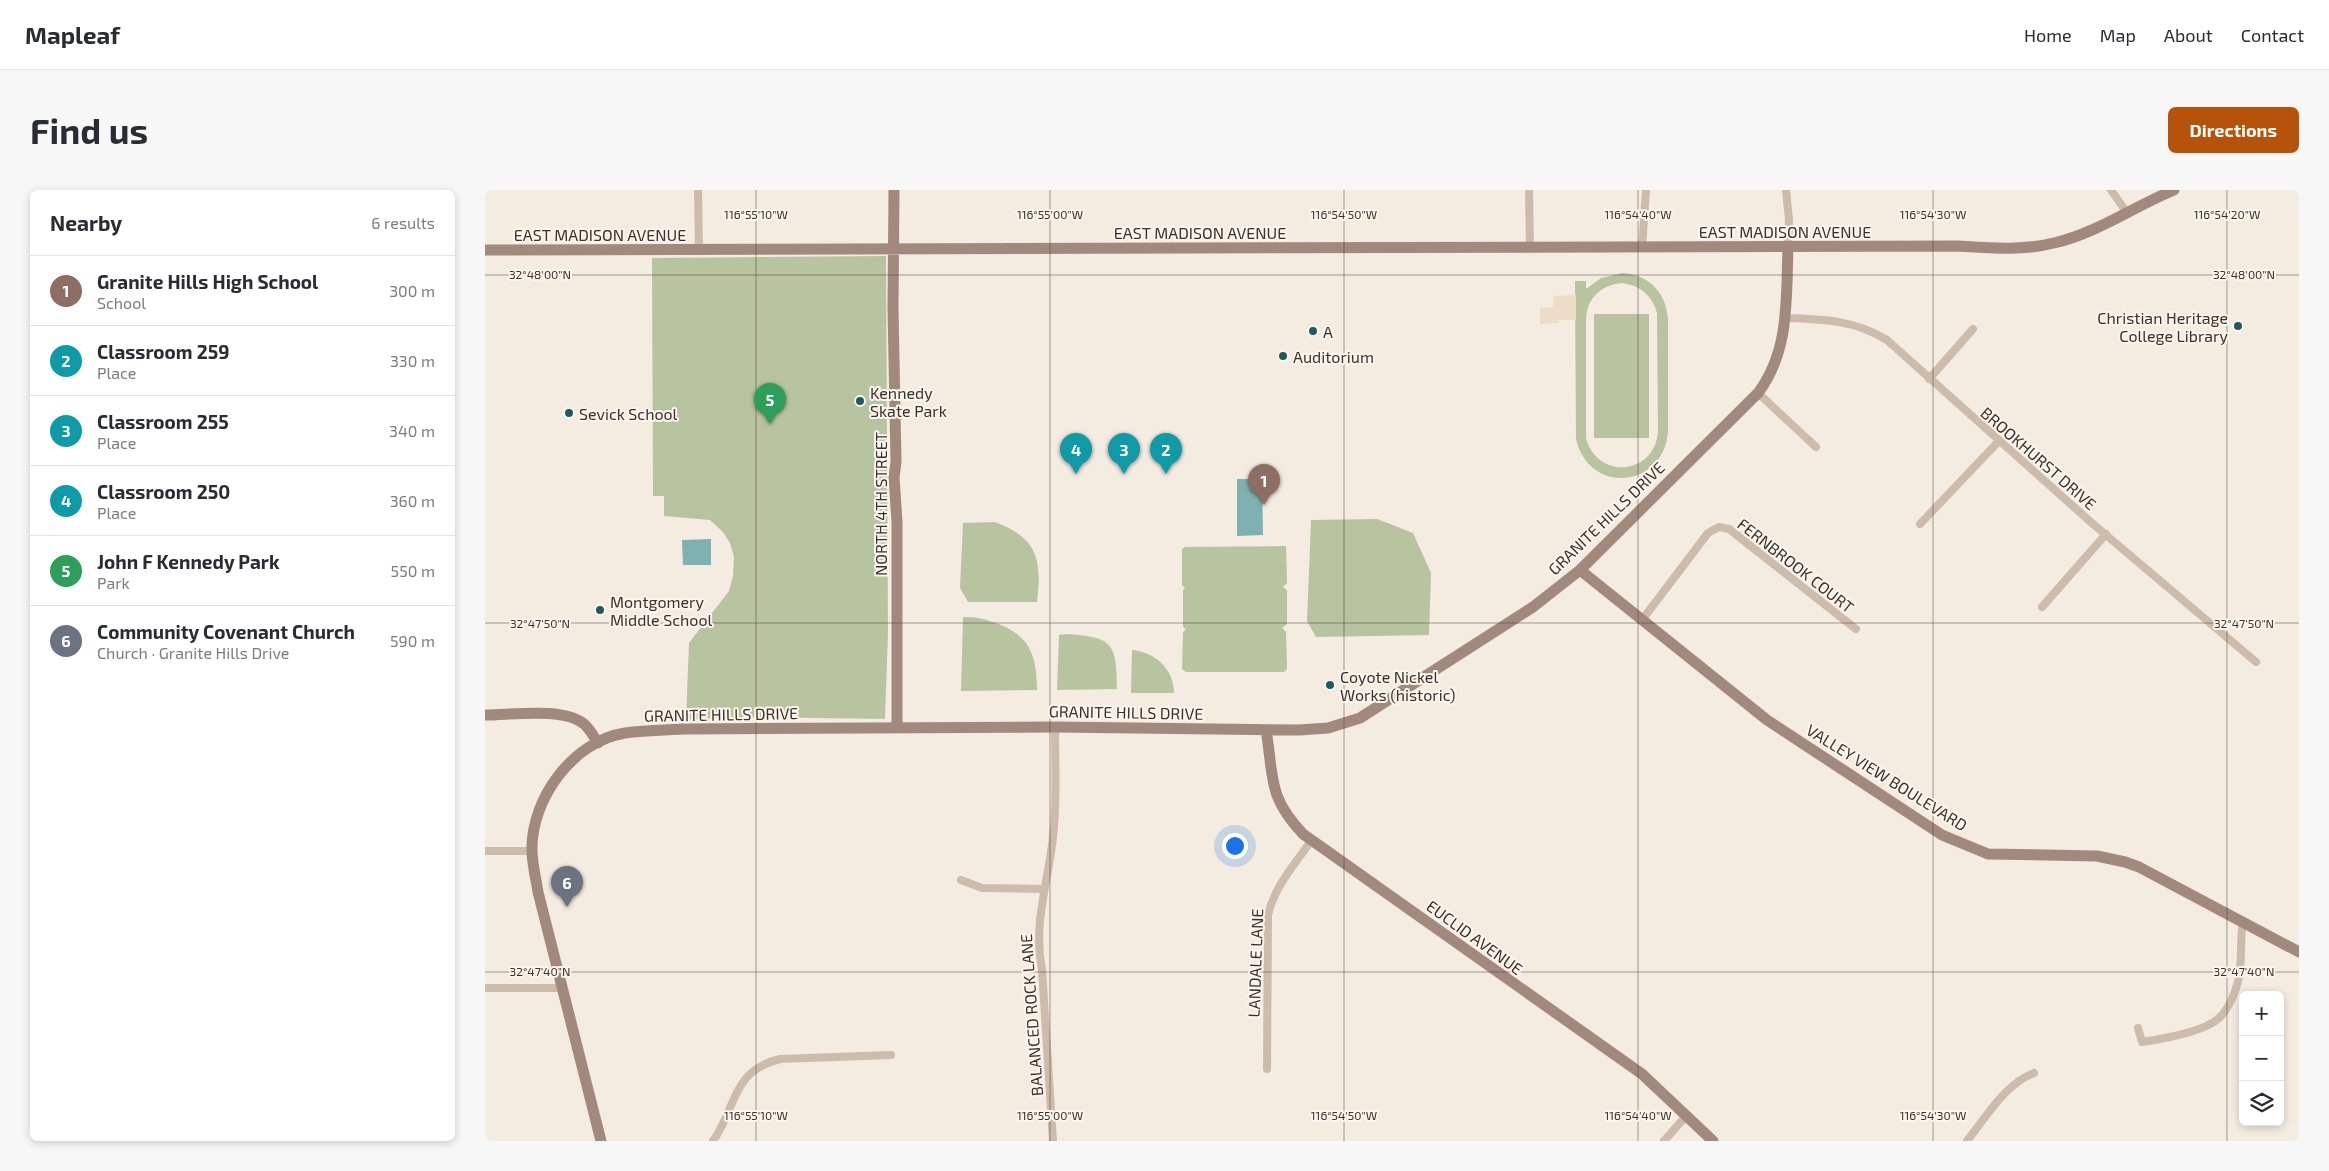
<!DOCTYPE html>
<meta charset="utf-8">
<style>
:root{--surface:#fff;--page:#f7f7f7;--text:#2b2b33;--muted:#7c7c81;--line:#e1e1e2;--accent:#b45309}
body{margin:0;font-family:"Exo 2",sans-serif;background:var(--page);color:var(--text)}
.controls{position:absolute;right:15px;bottom:15px;display:grid;overflow:hidden;border-radius:8px;box-shadow:0 2px 8px #0003}
.controls button{width:45px;height:45px;display:grid;place-items:center;padding:0;border:0;border-bottom:1px solid var(--line);background:var(--surface);color:var(--text);font:25px sans-serif}
.you{position:absolute;left:749px;top:655px;width:18px;height:18px;margin:-12px;border:4px solid #fff;border-radius:50%;background:#1a73e8;box-shadow:0 0 0 8px #1a73e833}
.badge{display:grid;place-items:center;width:32px;height:32px;border-radius:50%;background:var(--accent);color:#fff;font-size:16px;font-weight:700}
.pin{position:absolute;translate:-50% -41px;filter:drop-shadow(0 1px 2px #0008)}
.pin::after{content:'';position:absolute;top:26px;width:18px;height:15px;background:inherit;clip-path:polygon(0 0,100% 0,50% 100%)}
.list{margin:0;padding:0;list-style:none}
h2{display:flex;justify-content:space-between;align-items:center;height:65px;margin:0;padding:0 20px;font-size:21px}
h2 small{font-size:16px;font-weight:400;color:var(--muted)}
.list li{display:grid;grid-template-columns:32px 1fr auto;gap:15px;align-items:center;box-sizing:border-box;height:70px;padding:0 20px;border-top:1px solid var(--line)}
.list b{display:block;font-size:19px;white-space:nowrap}
.list p{margin:0;font-size:16px;white-space:nowrap;color:var(--muted)}
.list em{font-size:16px;font-style:normal;color:var(--muted)}
.icon{flex:none;width:28px;height:28px;fill:none;stroke:currentColor;stroke-width:2;stroke-linecap:round;stroke-linejoin:round}
.map{position:relative;flex:none;width:1814px;height:951px;overflow:hidden;border-radius:8px}
header{display:flex;align-items:center;gap:30px;box-sizing:border-box;height:70px;padding:0 25px;background:var(--surface);border-bottom:1px solid var(--line)}
header strong{font-size:24px}
nav{display:flex;gap:28px;margin-inline-start:auto;font-size:18px}
.intro{display:flex;align-items:center;justify-content:space-between;box-sizing:border-box;height:120px;padding:0 30px}
h1{margin:0;font-size:35px}
.button{padding:12px 22px;border-radius:8px;background:var(--accent);color:#fff;font-size:18px;font-weight:700}
main{display:flex;gap:30px;padding:0 30px}
aside{flex:1;background:var(--surface);border-radius:8px;box-shadow:0 2px 8px #0003}
.map>svg:first-child{display:block}
</style>
<header>
<strong>Mapleaf</strong>
<nav><a>Home</a><a>Map</a><a>About</a><a>Contact</a></nav>
</header>
<div class="intro"><h1>Find us</h1><a class="button">Directions</a></div>
<main>
<aside>
<h2>Nearby<small>6 results</small></h2>
<ul class="list">
<li><span class="badge" style="background:#8d6e63">1</span><div><b>Granite Hills High School</b><p>School</p></div><em>300 m</em></li>
<li><span class="badge" style="background:#0f9aa8">2</span><div><b>Classroom 259</b><p>Place</p></div><em>330 m</em></li>
<li><span class="badge" style="background:#0f9aa8">3</span><div><b>Classroom 255</b><p>Place</p></div><em>340 m</em></li>
<li><span class="badge" style="background:#0f9aa8">4</span><div><b>Classroom 250</b><p>Place</p></div><em>360 m</em></li>
<li><span class="badge" style="background:#2e9e5b">5</span><div><b>John F Kennedy Park</b><p>Park</p></div><em>550 m</em></li>
<li><span class="badge" style="background:#6b7280">6</span><div><b>Community Covenant Church</b><p>Church · Granite Hills Drive</p></div><em>590 m</em></li>
</ul>
</aside>
<div class="map">
<svg width="1814" height="951" viewBox="0 0 1814 951">
<rect width="100%" height="100%" fill="#f4ebe1"/>
<!-- green -->
<path fill="#b8c4a0" fill-rule="evenodd" d="M401,66l2,376 -3,87 -150,-2 -49,3 3,-77 40,-52 4,-15 1,-19 -4,-14 -7,-11 -13,-12 -46,-4v-20h-11l-1,-238z
M1137,83c26,1 44,19 46,46v113c-5,57 -79,63 -92,7l-1,-158h11v8l15,-11zM1137,93c18,2 30,12 35,30l1,119c-4,44 -61,48 -72,6v-119c1,-21 15,-34 36,-36z
M1109,124h55v124h-55z
M892,329l36,14 18,40 -2,62 -113,2 -9,-16 4,-101z
M510,332c43,16 47,38 42,80h-69l-8,-14 3,-65z
M801,356l1,37 -4,4 4,3v34l-5,4 4,4 1,37 -3,3h-98l-4,-3 1,-37 3,-3 -3,-2v-37l2,-2 -3,-3v-36l3,-2z
M478,427c12,0 19,1 30,5 36,12 44,32 44,68l-76,1z
M581,444c46,3 51,8 51,55l-60,1 2,-55z
M647,460c23,2 42,19 42,43h-43z"/>
<!-- plaza -->
<path fill="#ecdcc8" d="M1091,105v25h-17v3l-19,1v-16l13,-1v-11z"/>
<!-- water -->
<path fill="#7fb0b2" d="M752,289h25l1,56 -26,1z
M226,349v26h-28l-1,-25z"/>
<g fill="none" stroke-linecap="round" stroke-linejoin="round">
<!-- street -->
<path stroke="#cdbbac" stroke-width="8" d="M213,0l1,60
M1044,0l1,58
M1301,0l3,30 -1,28
M1626,0l16,23
M1157,58l4,-58
M1300,128c37,1 70,2 102,22l206,184 163,138
M1444,189l44,-50
M1273,203l58,54
M1435,334l79,-83
M1557,417l64,-73
M1157,430l66,-87 11,-6 10,2 127,100
M0,661h47
M476,690l21,8 62,1
M0,798h77
M1653,838l4,14c20,-3 62,-10 77,-24 12,-11 20,-34 21,-50 2,-16 0,-30 3,-46
M782,879l1,-154c6,-28 27,-51 43,-74
M228,951c24,-34 18,-70 67,-82l111,-4
M568,951l-11,-172c-10,-49 9,-94 12,-143 3,-33 1,-66 1,-99
M1179,951l23,-26
M1482,951c19,-24 38,-57 67,-68"/>
<!-- secondary -->
<path stroke="#a18a7d" stroke-width="11" d="M409,0l-1,118 3,154 -2,15 3,45v206
M0,60l1473,-4c32,2 64,5 96,-3 43,-10 79,-36 120,-53
M1095,380l187,150 175,115 46,19 109,2 28,6 14,5 160,85
M0,525c27,0 78,-8 99,9 6,5 10,13 14,19
M781,540c8,47 1,66 37,104l339,240 71,67
M116,951l-63,-249c-2,-14 -6,-28 -6,-42 -1,-51 41,-109 93,-117 19,-3 39,-3 58,-4l372,-2 244,3 29,-2 32,-10 173,-111 47,-37 178,-177c32,-43 28,-94 30,-145"/>
</g>
<!-- ticks -->
<path fill="none" stroke="#3b302b" stroke-width="1" stroke-opacity="0.45" d="M271,0v951M565,0v951M859,0v951M1153,0v951M1448,0v951M1742,0v951M0,85h1814M0,433h1814M0,782h1814"/>
<!-- markers -->
<g fill="#1f5a5e" stroke="#fbf5ee" stroke-width="2">
<circle cx="1753" cy="136" r="5"/>
<circle cx="828" cy="141" r="5"/>
<circle cx="798" cy="166" r="5"/>
<circle cx="375" cy="211" r="5"/>
<circle cx="84" cy="223" r="5"/>
<circle cx="115" cy="420" r="5"/>
<circle cx="845" cy="495" r="5"/>
</g>
<g text-anchor="middle" dominant-baseline="central" stroke-width="4" stroke-linejoin="round" paint-order="stroke">
<!-- street labels -->
<g font-size="16" fill="#3b302b" stroke="#fbf5ee">
<text x="1300" y="41">EAST MADISON AVENUE</text>
<text x="715" y="42">EAST MADISON AVENUE</text>
<text x="115" y="44">EAST MADISON AVENUE</text>
<text transform="translate(1554 268) rotate(41)">BROOKHURST DRIVE</text>
<text transform="translate(395 314) rotate(-90)">NORTH 4TH STREET</text>
<text transform="translate(1121 328) rotate(-44)">GRANITE HILLS DRIVE</text>
<text transform="translate(1311 375) rotate(38)">FERNBROOK COURT</text>
<text transform="translate(641 522) rotate(1)">GRANITE HILLS DRIVE</text>
<text transform="translate(236 524) rotate(-1)">GRANITE HILLS DRIVE</text>
<text transform="translate(1402 587) rotate(32)">VALLEY VIEW BOULEVARD</text>
<text transform="translate(990 747) rotate(36)">EUCLID AVENUE</text>
<text transform="translate(770 773) rotate(-88)">LANDALE LANE</text>
<text transform="translate(546 825) rotate(-94)">BALANCED ROCK LANE</text>
</g>
<!-- poi labels -->
<g font-size="16" fill="#3b302b" stroke="#fbf5ee" text-anchor="start">
<text x="1743" y="127" text-anchor="end">Christian Heritage<tspan x="1743" dy="18">College Library</tspan></text>
<text x="838" y="141">A</text>
<text x="808" y="166">Auditorium</text>
<text x="385" y="202">Kennedy<tspan x="385" dy="18">Skate Park</tspan></text>
<text x="94" y="223">Sevick School</text>
<text x="125" y="411">Montgomery<tspan x="125" dy="18">Middle School</tspan></text>
<text x="855" y="486">Coyote Nickel<tspan x="855" dy="18">Works (historic)</tspan></text>
</g>
</g>
<g font-size="12" text-anchor="middle" fill="#3b302b" stroke="#fbf5ee" stroke-width="4" stroke-linejoin="round" paint-order="stroke">
<text x="271" y="29">116°55'10"W</text>
<text x="565" y="29">116°55'00"W</text>
<text x="859" y="29">116°54'50"W</text>
<text x="1153" y="29">116°54'40"W</text>
<text x="1448" y="29">116°54'30"W</text>
<text x="1742" y="29">116°54'20"W</text>
<text x="55" y="89">32°48'00"N</text>
<text x="1759" y="89">32°48'00"N</text>
<text x="55" y="438">32°47'50"N</text>
<text x="1759" y="438">32°47'50"N</text>
<text x="55" y="786">32°47'40"N</text>
<text x="1759" y="786">32°47'40"N</text>
<text x="271" y="930">116°55'10"W</text>
<text x="565" y="930">116°55'00"W</text>
<text x="859" y="930">116°54'50"W</text>
<text x="1153" y="930">116°54'40"W</text>
<text x="1448" y="930">116°54'30"W</text>
</g>
</svg>
<div class="controls">
<button>+</button>
<button>−</button>
<button><svg class="icon" aria-label="layers" viewBox="0 0 24 24"><path d="M12 4l9 5-9 5-9-5zM3 14l9 5 9-5"/></svg></button>
</div>
<div class="you"></div>
<div class="pin badge" style="left:779px;top:315px;background:#8d6e63">1</div>
<div class="pin badge" style="left:681px;top:284px;background:#0f9aa8">2</div>
<div class="pin badge" style="left:639px;top:284px;background:#0f9aa8">3</div>
<div class="pin badge" style="left:591px;top:284px;background:#0f9aa8">4</div>
<div class="pin badge" style="left:285px;top:234px;background:#2e9e5b">5</div>
<div class="pin badge" style="left:82px;top:717px;background:#6b7280">6</div>
</div>
</main>
